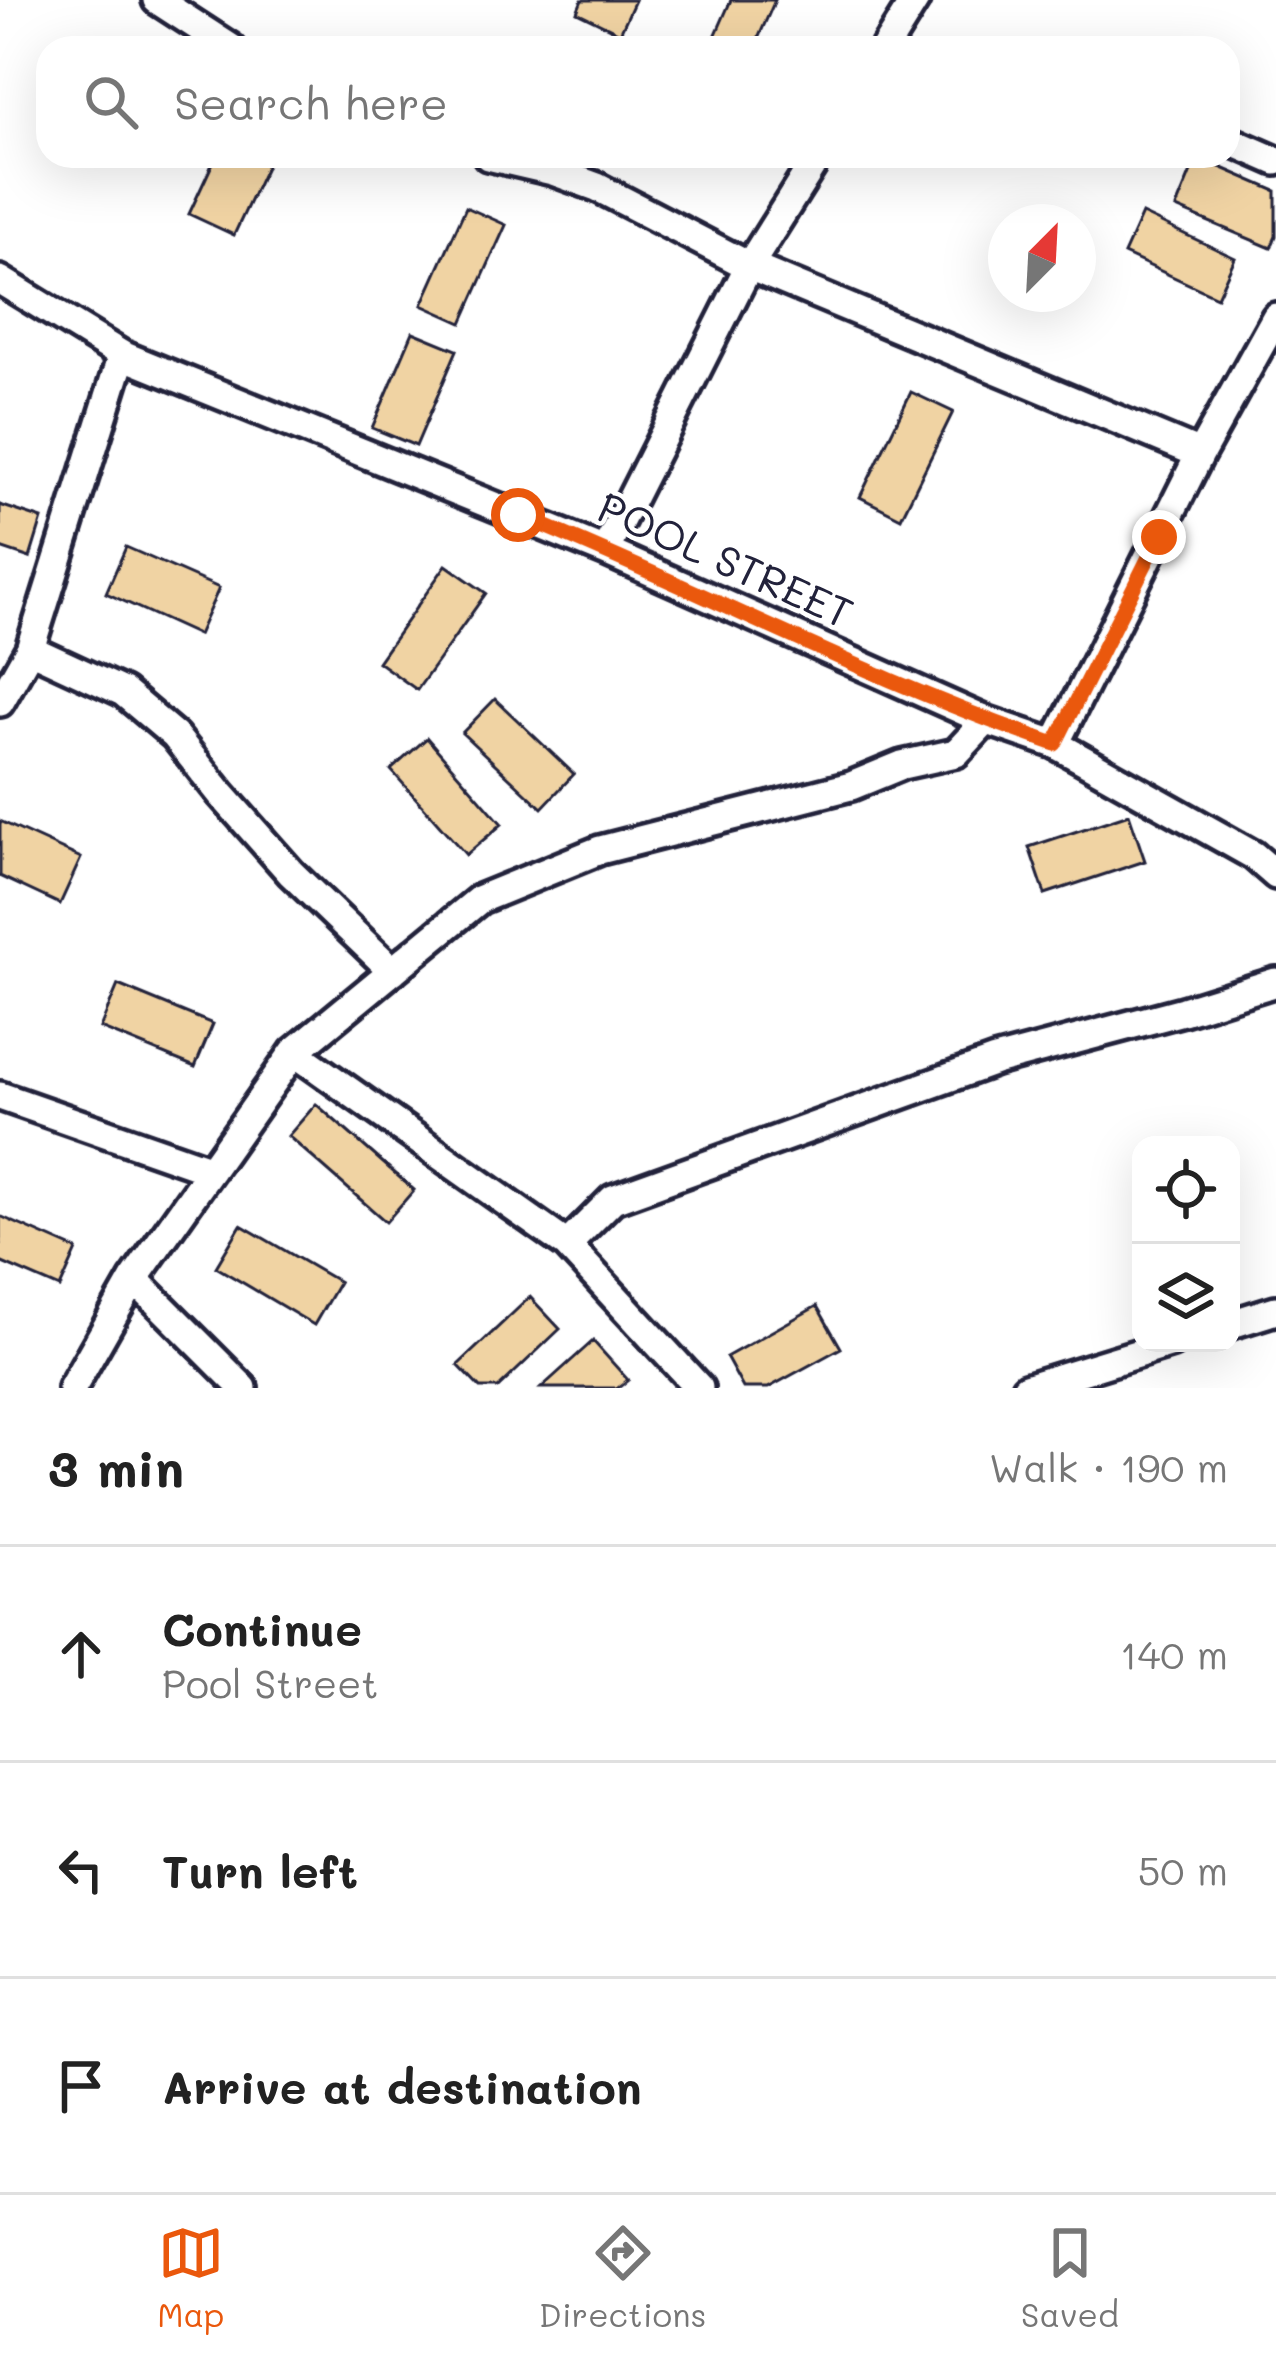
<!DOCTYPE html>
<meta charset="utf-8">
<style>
:root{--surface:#fff;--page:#f6f6f6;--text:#222;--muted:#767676;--line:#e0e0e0;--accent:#ea580c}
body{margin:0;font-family:Mali,sans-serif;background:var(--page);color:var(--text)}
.controls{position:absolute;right:36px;bottom:36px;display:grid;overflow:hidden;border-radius:24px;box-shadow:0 12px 48px #0002}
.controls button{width:108px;height:108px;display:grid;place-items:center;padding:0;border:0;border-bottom:3px solid var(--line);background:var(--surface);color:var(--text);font:60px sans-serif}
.compass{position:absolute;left:988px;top:204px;width:108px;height:108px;border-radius:50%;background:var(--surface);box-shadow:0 12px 48px #0002;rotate:24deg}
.stop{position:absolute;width:36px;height:36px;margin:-27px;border:9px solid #ea580c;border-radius:50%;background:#fff}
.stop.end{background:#ea580c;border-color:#fff;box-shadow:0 3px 12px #0008}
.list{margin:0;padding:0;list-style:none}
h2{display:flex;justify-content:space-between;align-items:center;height:156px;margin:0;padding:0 48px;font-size:51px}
h2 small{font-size:39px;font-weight:400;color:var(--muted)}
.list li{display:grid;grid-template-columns:78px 1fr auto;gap:36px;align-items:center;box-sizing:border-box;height:216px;padding:0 48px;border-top:3px solid var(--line)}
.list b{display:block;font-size:45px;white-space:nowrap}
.list p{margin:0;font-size:39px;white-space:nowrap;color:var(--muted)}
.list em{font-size:39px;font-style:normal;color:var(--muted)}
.icon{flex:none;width:66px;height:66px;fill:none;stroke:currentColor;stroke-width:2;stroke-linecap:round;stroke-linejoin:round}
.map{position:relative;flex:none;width:1276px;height:1388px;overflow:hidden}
.search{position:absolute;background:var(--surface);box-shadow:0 12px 48px #0002;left:36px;right:36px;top:36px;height:132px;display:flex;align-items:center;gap:30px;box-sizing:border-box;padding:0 42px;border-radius:36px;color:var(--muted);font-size:45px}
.sheet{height:804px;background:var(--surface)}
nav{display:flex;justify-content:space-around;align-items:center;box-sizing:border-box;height:168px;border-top:3px solid var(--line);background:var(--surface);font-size:33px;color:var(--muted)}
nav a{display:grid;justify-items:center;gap:6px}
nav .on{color:var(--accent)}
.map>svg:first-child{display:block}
</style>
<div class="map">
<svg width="1276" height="1388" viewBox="0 0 1276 1388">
<rect width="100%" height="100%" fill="#fff"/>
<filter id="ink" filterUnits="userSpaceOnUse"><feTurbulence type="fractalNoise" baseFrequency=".00833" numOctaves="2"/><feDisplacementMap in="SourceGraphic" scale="24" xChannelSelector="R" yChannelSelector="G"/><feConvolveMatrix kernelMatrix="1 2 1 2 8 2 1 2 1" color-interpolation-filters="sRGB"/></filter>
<g filter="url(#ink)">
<!-- building -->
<path fill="#f0d3a3" stroke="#22223b" stroke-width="3" d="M582,0h53l-15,33 -43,-21z
M731,0h44l-21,48h-44z
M216,156h55l-37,79 -45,-21z
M1197,157l79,34v45l-5,12 -95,-40z
M466,207l40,18 -44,98 -40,-18z
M1142,214l93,44 -18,39 -93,-43z
M413,332l44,18 -41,96 -44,-18z
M911,392l42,20 -52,106 -41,-21z
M0,505l42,14 -12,39 -30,-10z
M126,547l93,41 -21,47 -92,-42z
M446,565l40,28 -69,97 -39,-28z
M495,699l79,75 -32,34 -80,-75z
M427,738l75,86 -36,31 -75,-85z
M1129,814l16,47 -100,33 -16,-47z
M0,821l81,37 -21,46 -60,-28z
M118,985l95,39 -18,43 -95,-39z
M316,1104l98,86 -28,32 -98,-86z
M0,1216l77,34 -17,38 -60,-26z
M241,1225l98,57 -25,43 -98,-58z
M530,1297l30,32 -62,59h-18l-22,-23z
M817,1306l24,42 -73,40h-25l-17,-31z
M593,1341l35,39 -10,8h-77z"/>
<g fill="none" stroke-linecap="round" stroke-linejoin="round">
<defs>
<path id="minor" d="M157,0l74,48
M885,48l30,-48
M1228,140l48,21
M488,156l65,15 44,16 152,79 451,188
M0,280l122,75 483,196 377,168 73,25 198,111 23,20
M605,551l144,-285 69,-110
M30,649l93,43 52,44 46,58 70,79 102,98
M0,702l30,-53 92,-294
M1055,744l145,-290 76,-137
M294,1052l273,193 132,143
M0,1096l211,74
M567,1245l46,-46 382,-138 188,-50 93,-29
M134,1279l109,109
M1231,1324l45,-14
M72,1388l62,-109 160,-227 186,-153 120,-49 251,-64 51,-21 54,-12 29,-31 -3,-3
M1026,1388l146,-45"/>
</defs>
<!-- minor casing -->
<use href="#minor" stroke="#22223b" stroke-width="36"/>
<!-- minor -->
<use href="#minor" stroke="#fff" stroke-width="27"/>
</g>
</g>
<g fill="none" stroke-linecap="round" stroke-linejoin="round" filter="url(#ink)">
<!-- route -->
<path stroke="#ea580c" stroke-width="15" d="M518,515c180,73 353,166 537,229l104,-207"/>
</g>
<g text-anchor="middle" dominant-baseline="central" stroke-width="9" stroke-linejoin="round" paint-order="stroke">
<!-- street labels -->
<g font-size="42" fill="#22223b" stroke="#fff">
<text transform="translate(726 559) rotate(24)">POOL STREET</text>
</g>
</g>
</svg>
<div class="controls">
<button><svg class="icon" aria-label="locate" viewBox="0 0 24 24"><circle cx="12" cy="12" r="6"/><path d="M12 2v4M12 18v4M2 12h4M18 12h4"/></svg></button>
<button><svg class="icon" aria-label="layers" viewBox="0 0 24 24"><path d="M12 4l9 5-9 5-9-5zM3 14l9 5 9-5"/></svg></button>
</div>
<svg class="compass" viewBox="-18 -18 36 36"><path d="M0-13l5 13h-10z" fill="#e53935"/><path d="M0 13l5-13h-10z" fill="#767676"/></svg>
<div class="stop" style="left:518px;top:515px"></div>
<div class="stop end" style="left:1159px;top:537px"></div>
<div class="search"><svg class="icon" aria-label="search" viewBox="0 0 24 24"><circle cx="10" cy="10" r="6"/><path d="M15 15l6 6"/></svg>Search here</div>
</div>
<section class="sheet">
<h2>3 min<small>Walk · 190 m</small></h2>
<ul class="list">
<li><svg class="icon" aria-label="ahead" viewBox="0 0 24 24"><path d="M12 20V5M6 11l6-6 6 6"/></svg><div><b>Continue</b><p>Pool Street</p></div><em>140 m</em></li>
<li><svg class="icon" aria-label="left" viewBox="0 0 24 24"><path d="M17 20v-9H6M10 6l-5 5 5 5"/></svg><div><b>Turn left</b></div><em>50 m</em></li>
<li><svg class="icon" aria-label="arrive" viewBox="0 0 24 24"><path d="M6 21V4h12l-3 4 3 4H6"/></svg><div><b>Arrive at destination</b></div></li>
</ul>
</section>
<nav>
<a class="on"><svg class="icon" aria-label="map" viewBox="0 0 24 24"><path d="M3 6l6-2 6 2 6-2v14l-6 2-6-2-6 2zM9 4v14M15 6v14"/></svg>Map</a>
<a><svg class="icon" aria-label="directions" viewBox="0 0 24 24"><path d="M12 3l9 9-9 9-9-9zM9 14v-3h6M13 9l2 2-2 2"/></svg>Directions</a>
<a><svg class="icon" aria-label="saved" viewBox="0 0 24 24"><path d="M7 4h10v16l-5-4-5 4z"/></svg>Saved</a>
</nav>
